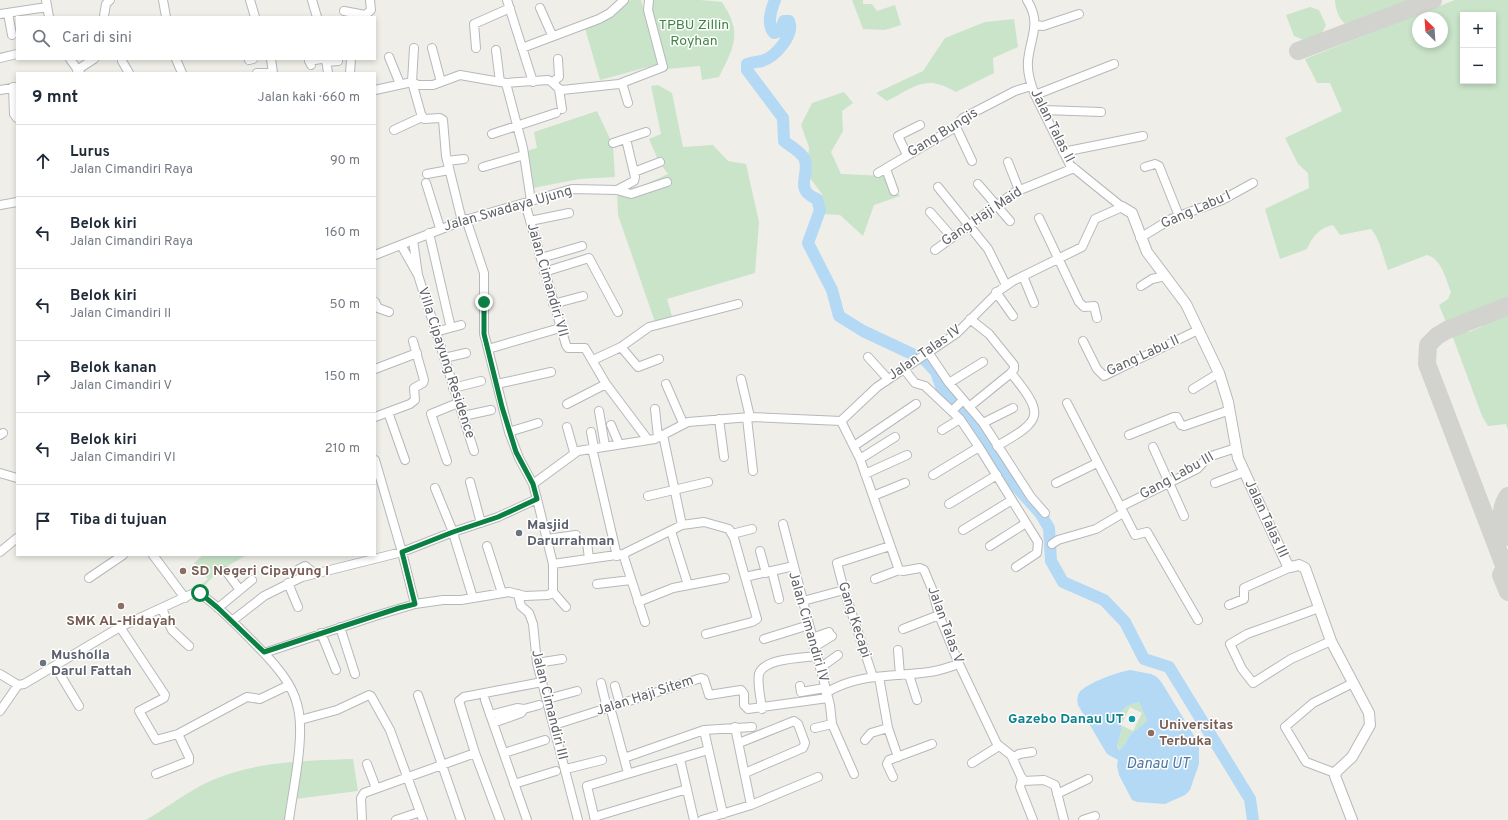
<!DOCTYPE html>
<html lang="id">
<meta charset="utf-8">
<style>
:root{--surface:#fff;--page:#f6f6f7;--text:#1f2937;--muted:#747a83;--line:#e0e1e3}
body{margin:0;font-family:Overpass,sans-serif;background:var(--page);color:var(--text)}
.controls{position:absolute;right:12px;top:12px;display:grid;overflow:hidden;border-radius:0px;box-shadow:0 2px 6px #0003}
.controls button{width:36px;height:36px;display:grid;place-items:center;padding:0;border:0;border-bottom:1px solid var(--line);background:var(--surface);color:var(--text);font:20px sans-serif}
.compass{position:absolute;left:1412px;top:12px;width:36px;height:36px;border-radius:50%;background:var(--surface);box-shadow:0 2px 6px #0003;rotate:335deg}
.stop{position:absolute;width:12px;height:12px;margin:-9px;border:3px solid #0b8043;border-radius:50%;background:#fff}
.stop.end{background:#0b8043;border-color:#fff;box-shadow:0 1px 4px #0008}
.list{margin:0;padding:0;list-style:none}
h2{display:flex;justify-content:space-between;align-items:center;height:52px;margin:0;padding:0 16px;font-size:17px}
h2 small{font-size:13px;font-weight:400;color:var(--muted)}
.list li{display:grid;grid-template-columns:26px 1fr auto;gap:12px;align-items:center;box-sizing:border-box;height:72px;padding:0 16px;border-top:1px solid var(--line)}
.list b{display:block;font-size:15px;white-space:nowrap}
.list p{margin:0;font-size:13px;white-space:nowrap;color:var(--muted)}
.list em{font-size:13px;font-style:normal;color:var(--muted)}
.icon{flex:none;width:22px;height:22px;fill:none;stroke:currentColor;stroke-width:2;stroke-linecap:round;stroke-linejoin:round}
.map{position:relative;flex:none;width:1508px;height:820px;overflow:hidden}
.search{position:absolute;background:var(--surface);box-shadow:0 2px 6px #0003;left:16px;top:16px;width:360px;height:44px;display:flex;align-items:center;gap:10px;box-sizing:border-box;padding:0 14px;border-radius:0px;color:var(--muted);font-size:15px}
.panel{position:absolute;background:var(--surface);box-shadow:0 2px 6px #0003;left:16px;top:72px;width:360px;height:484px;border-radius:0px}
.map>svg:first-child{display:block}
</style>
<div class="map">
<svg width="1508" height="820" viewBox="0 0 1508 820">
<rect width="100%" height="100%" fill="#f0eee9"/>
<!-- green -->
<path fill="#c9e4c9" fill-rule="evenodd" d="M631,0h10l18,64 -59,16 -16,-55 38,-22z
M652,0h48l22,2c21,32 12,44 -3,75l-17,3 -2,-14 -33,3 -17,-63z
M852,0h11v4h9l5,7 18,-6 6,20 -16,5 -22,-1z
M1335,0h75l-65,24c-6,-5 -10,-16 -10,-24z
M1455,0h53v299l-62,23 -7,-17 9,-6 3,-7c-5,-12 -9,-33 -24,-37l-39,15c-5,-13 -8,-31 -17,-41l-31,6 -7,-10c-14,3 -21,12 -26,24l-27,10 -15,-50 44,-21 -1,-15 -10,-9 -13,-26 57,-27 -12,-28h-13l-12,-24zM1463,15h30v66h-30zM1418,18h24v24h-24z
M1310,7l9,3 7,15 -5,10 -15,6 -12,-5 -8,-21z
M1014,19l4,28 -25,11 1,15 -38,19c-31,-18 -40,-6 -69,9l-11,-8 47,-22 22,-33 40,-16z
M658,85l14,8 11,54 30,-2 15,16 18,3 13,58 -4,51 -88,26 5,17 -17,6 -37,-107 -1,-25 22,-3 29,-13 -9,-12 -10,-23 12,-5 -10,-48z
M844,92l9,11 -11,8 1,20 -12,21 10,22 44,2 15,20 -26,9 -11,31 -23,-21 -21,-1 3,-20 -15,-20 2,-27 -8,-22 11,-22z
M597,111l16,34 2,32 -36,2 -46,9 -7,-37 11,-3 -3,-16z
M1508,312v118l-2,-6 -18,2 -6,-10 -30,-81 13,-7 4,4 14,-6v-4z
M203,555h44l-28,16 -21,21h-5l15,-13 -14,-16z
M1139,702l8,18c-5,6 -15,12 -18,16 -3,5 -4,10 -9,14l-3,-4 5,-17 -4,-14 9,-9zM1130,707l12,6 -9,18 -12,-6z
M353,759l5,32 -71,9 -2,20h-139c18,-11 36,-24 54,-34 47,-25 102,-25 153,-27z"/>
<!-- water -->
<path fill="#b4d9f5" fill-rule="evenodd" d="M1130,670l21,4 6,3 5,6 34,56 3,7v18l-9,26 -5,5 -20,9 -28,-2 -5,-2 -13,-25 -2,-9 1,-6 -11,-6 -29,-49c-1,-4 -1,-8 1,-12 7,-10 39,-21 51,-23zM1139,702l8,18c-5,6 -15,12 -18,16 -3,5 -4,11 -10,14l-2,-4 5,-17 -4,-14 9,-9z"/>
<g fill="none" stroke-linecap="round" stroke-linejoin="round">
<!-- river -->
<path stroke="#b4d9f5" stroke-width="12" d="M775,0c-4,10 -9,24 -1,33l6,-2 4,-10h5c6,14 -14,36 -27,40 -5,1 -10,1 -15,3v6l36,48 1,23c6,5 17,11 20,17 8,15 -12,31 13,41l3,11 -12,33 24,47 7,26 24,15 62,29 11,12 7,20 12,8 17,18 42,66 26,29 9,15 2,33 12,21 41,18 21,22 19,37 25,8 81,132 3,21"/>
<!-- taxiway -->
<path stroke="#d2d2cf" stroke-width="18" d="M1298,51l135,-51
M1508,306l-61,24 -10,6 -9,9 -1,19 78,204 -4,7 7,17
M1508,496c-10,14 -6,26 0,41"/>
<defs>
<path id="minor" d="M46,0l3,17
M163,0l3,17
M250,0l5,17
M312,0l5,17
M507,0l26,82
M540,8l12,27
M344,11l21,4
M8,13l4,22
M0,14l47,-7
M104,16l2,-12 4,-4
M363,17l8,-7 -1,-10
M1035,25l8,1 36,-12
M414,48l-2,34 9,32 3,5 16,-1 3,2 3,36 16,65
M432,48l9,34
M476,48l-2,-24 36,-16
M522,48l77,-29 11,-6 14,-13
M496,50l4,32
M389,57l11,27
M0,58l17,-4
M70,59l10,14
M176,59l6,14
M271,59l2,14
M326,59l2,14
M249,60l4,-1
M122,61l7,12
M326,62l12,-1
M311,65l-2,-4 12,-2
M77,70l17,-11
M257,73h16
M350,73l1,-14
M553,82l6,-5 -1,-18
M506,83l17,65 8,53
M622,83l6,20
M13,87l1,27 3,4
M559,89l3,20
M0,90l17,-3
M375,90l37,-8 6,3h15l27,-10 46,8 42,-3c7,2 8,9 14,10l57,-6 44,-17 -15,-57 1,-10
M1035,95l79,-31
M1044,110l57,2
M956,127l16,34
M394,130l28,-13
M492,134l64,-21
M613,143l33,-11
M1063,152l80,-16
M907,155l-9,-19 22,-11
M447,161l17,-2
M1008,162l11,28
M483,167l41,-12
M1145,167l10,-3 4,2 20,50
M886,169l8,22
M634,172l26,-10
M878,173l76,-45 9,-10 52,-27 16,-5
M427,174l22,-4
M426,183l14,45
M978,184l32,37
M938,187l50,62 18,36
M617,190l17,-9 1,-4 -9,-38
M525,203l41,142 2,3h17l21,36 42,56
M0,205l17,-3
M930,212l22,25
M1039,218l40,84 5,5 10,-1 3,12
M530,221l39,-8
M429,233l21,91
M1140,238l31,-19 51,-19 31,-17
M401,245l17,30 -5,-35
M935,250l80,-58 59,-24
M375,255l87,-34 110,-32 45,1 14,4 36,-12
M541,258l41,-12
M544,272l45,-14 29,54
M418,275l56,176
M1023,276l11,27
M1141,286l11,-7 14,-3
M996,292l17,24
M375,302l3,6 11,4
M553,304l30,-8
M970,319l19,15 25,31v4l-3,4c34,42 32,47 -14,73
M435,332l26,-7
M1083,341l14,28 7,7 94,-46
M621,347l17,20 21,-8
M488,349l72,-21
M928,352l21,31 34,40 48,74 14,16
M868,357l20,22
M444,358l22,-5
M593,360l28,-13 28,-20 89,-23
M903,368l12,15 10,3 35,33 19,28 59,95 -1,11 -21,14
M375,369l42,-16
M741,379l9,38
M949,383l34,-21
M497,384l54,-12
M666,384l17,39
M453,388l28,-7
M1193,389l26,-16
M1067,403l68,132 12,-3 51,88
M567,404l39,-20
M969,407l42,-34
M655,409l3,28
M599,411l6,35
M952,411l11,-11
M388,412l17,48
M463,416l28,-6
M375,417l35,-13 5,-4 -1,-12 9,-5 1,-3 -11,-39
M747,418l6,53
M719,419l5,38
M841,421l19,38 39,111 4,1 17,-3 4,2 8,19 7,26 20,49 38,80 14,11 12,26 21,-1 11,5 9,35
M983,423l30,-15
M611,425l8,19
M567,427l7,25
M942,430l18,-11
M509,432l29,-9
M591,432l3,16
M0,435l3,-2
M663,435l19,90
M1129,435l45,-18h3l4,8 3,1 46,-16
M854,446l62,-42
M1153,447l31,69
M592,448l25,108
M860,459l35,-22
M375,460l27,92 13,52
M447,461l-16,-47 27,-11
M0,473l17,5
M865,474l42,-19
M933,475l46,-28
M470,482l11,41
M1056,483l41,-20
M1215,483l29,-11
M533,484l45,-33 77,-12 33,-17 62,-5 91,4 36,-34 80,-54 43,-43 13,-9 69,-34 13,-28 27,-12 -52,-42 -35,-70c-4,-10 -8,-22 -7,-34 2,-24 14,-37 -1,-61
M435,488l18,44
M648,496l60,-14
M873,496l32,-13
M949,504l48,-29
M1120,507l77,-38 11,-12 28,-9
M783,524l47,181 2,19 22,50
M963,530l49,-30
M671,531l17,54
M732,534l20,-5
M454,536l19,62
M547,539l29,-4
M587,542l2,17
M1052,544l6,-4 38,-11 27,-16
M487,546l15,47
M990,546l36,-23
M760,551l6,22
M0,552l17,-14
M623,554l22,68
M153,555l32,43
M553,564l70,-10 59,-29 22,-3 25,7 5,9 23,81 -5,3 -46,12
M226,571l14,19
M772,571l7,28
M302,577l-3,-8 6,-3 9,7
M745,577l49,-11
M89,578l34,-23
M875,579l24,-9
M288,583l10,24
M597,584l34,-4
M553,592l13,15
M518,594l3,12 8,7 4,11 4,39 41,157
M803,601l41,-11
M638,602l35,-14 52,-10
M1229,605l15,-6v-11l47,-21
M218,608l34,-28
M1319,608l-72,26 -17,10 12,25 11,14 38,-24 40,-18
M162,609l10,21 17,16
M232,621l32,-25 38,-19 100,-25 51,-20 45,-15 39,-18
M120,627l45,68 -1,3 -25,13 17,29 22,-6 69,-37 13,2 29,-14
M340,627l15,47
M903,629l36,-14
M321,633l15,37
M812,638l17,-6
M764,639l45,-14
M814,647l18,-11
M898,650l2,25
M264,653c13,14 28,31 33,51 9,30 -4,84 -8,116
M537,663l25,-4
M55,666l24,40
M820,668l18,-13
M0,674l18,11 6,-1 96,-57 74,-34c13,-1 58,48 70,60l111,-37 40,-12 28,-4h18l48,-8 16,4 23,-1 5,-3v-28l-16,-65 -4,-15 -14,-26 -10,-26 -23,-91 -2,-7v-61l-18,-54
M909,675l8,25
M873,677l-29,-87 -7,-27 53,-17
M879,677l9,51 10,29
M601,683l6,25
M615,686l5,18
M800,686l1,6 24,-4
M826,693c31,-20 68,-16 103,-21 10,-1 20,-5 30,-8
M418,695l43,125
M547,699l30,-8
M485,700l42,120
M762,709c-1,-10 -5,-25 -3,-35 5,-16 44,-16 57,-18
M0,711l18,-26
M612,714l16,59
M490,715l27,-7 7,1 15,-4
M300,720l37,-10 32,-15 2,1 19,34 33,90
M493,723l28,-10 3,-4
M554,725l147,-47 3,1 5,16 32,-5 3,4v11l4,4 80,-11
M735,727l16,78
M815,728l17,-4
M704,730l19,84
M865,740l6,-7 17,-5
M739,743l55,-22 4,3 7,19 -2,5 -58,25
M504,753l41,-13
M624,758l80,-28 48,-3
M1013,758l6,-4 13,-2
M680,759l14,61
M972,763l27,-17
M367,764l9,24
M566,769l36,-9
M1335,773l-29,-11 -21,-35 28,-24 40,-20
M156,774l33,-13v-4l-11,-23
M893,777l-6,-13 2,-4 43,-16
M1022,778l-2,9 13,33
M514,784l42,-13
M1057,794l31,-15
M594,817l93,-28
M362,820l-1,-22 3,-5 111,-40
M396,820l24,-8
M500,820l-25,-67 -16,-52 5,-4 78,-15
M595,820l-8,-34 121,-36
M702,820l49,-15 67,-28
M1083,820l12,-4"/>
<path id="tertiary" d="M1122,207l10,6 15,39 39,52 33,69 9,29 10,56 49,106 4,3 8,-2 6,3 26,73 38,72 1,12 -18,32 -15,14 -2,5 17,44"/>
</defs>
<!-- minor casing -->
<use href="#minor" stroke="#b6b8bb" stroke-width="10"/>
<!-- tertiary casing -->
<use href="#tertiary" stroke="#b6b8bb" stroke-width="12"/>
<!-- minor -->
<use href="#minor" stroke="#fff" stroke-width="8"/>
<!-- tertiary -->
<use href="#tertiary" stroke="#fff" stroke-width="10"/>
</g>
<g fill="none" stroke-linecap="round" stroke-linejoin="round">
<!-- route -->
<path stroke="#0b8043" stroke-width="5" d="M200,593l18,15 46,44 135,-44 16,-4 -13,-52 51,-20 45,-15 39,-18 -4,-15 -17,-32 -14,-45 -18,-73v-32"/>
</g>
<!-- markers -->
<g fill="#6b7280" stroke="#fff" stroke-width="1.5">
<circle cx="519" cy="533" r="4"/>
<circle cx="43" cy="663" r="4"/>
</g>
<g fill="#8d6e63" stroke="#fff" stroke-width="1.5">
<circle cx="183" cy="571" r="4"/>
<circle cx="121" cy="606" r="4"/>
<circle cx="1151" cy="733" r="4"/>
</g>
<circle fill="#0f9aa8" stroke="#fff" stroke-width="1.5" cx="1132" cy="719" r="4"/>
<g text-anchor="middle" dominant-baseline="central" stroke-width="3" stroke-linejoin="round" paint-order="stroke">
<!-- park labels -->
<g font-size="14" fill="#428445" stroke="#fff">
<text x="694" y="25">TPBU Zillin<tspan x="694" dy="16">Royhan</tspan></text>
</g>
<!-- street labels -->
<g font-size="14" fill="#606367" stroke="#fff">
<text transform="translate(1052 126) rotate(63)">Jalan Talas II</text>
<text transform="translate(943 133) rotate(-32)">Gang Bungis</text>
<text transform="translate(508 209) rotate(-16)">Jalan Swadaya Ujung</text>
<text transform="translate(1196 210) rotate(-24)">Gang Labu I</text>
<text transform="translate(982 217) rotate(-34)">Gang Haji Maid</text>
<text transform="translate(547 280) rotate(74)">Jalan Cimandiri VII</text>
<text transform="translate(925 353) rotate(-35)">Jalan Talas IV</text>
<text transform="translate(1143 356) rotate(-25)">Gang Labu II</text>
<text transform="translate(446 363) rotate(72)">Villa Cipayung Residence</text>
<text transform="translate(1177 476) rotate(-29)">Gang Labu III</text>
<text transform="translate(1266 519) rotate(65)">Jalan Talas III</text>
<text transform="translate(854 620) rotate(72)">Gang Kecapi</text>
<text transform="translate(945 625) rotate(70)">Jalan Talas V</text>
<text transform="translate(808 627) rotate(74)">Jalan Cimandiri IV</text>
<text transform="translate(645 696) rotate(-18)">Jalan Haji Sitem</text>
<text transform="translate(549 705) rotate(76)">Jalan Cimandiri III</text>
</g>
<!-- worship labels -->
<g font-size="14" font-weight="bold" fill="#5b616d" stroke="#fff" text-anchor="start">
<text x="527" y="525">Masjid<tspan x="527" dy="16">Darurrahman</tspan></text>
<text x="51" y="655">Musholla<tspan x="51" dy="16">Darul Fattah</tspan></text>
</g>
<!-- education labels -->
<g font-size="14" font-weight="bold" fill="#785e54" stroke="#fff" text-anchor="start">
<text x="191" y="571">SD Negeri Cipayung I</text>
<text x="121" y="621" text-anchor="middle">SMK AL-Hidayah</text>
<text x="1159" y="725">Universitas<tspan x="1159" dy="16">Terbuka</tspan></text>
</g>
<!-- culture labels -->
<g font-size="14" font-weight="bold" fill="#0d838f" stroke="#fff" text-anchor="end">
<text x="1124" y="719">Gazebo Danau UT</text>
</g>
<!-- water labels -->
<g font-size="15" font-style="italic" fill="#4d759e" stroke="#fff">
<text x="1158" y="764">Danau UT</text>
</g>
</g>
</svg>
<div class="controls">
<button>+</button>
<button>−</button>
</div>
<svg class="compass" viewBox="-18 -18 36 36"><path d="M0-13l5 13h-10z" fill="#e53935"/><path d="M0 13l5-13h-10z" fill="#747a83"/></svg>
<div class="stop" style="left:200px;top:593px"></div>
<div class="stop end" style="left:484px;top:302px"></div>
<div class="search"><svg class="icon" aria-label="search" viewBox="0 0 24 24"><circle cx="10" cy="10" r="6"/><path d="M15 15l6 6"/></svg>Cari di sini</div>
<section class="panel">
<h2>9 mnt<small>Jalan kaki · 660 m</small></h2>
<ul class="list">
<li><svg class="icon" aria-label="ahead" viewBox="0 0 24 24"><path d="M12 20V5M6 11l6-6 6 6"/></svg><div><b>Lurus</b><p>Jalan Cimandiri Raya</p></div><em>90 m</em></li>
<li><svg class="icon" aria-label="left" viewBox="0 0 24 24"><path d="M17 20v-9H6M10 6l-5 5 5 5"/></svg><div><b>Belok kiri</b><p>Jalan Cimandiri Raya</p></div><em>160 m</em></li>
<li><svg class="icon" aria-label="left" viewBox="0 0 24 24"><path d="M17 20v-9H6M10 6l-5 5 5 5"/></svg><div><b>Belok kiri</b><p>Jalan Cimandiri II</p></div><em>50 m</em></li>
<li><svg class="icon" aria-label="right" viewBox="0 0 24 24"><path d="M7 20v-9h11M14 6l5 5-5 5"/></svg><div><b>Belok kanan</b><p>Jalan Cimandiri V</p></div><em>150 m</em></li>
<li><svg class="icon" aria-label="left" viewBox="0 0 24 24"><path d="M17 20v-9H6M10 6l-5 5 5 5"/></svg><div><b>Belok kiri</b><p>Jalan Cimandiri VI</p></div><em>210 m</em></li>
<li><svg class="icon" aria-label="arrive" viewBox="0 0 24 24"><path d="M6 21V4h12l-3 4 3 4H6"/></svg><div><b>Tiba di tujuan</b></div></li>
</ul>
</section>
</div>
